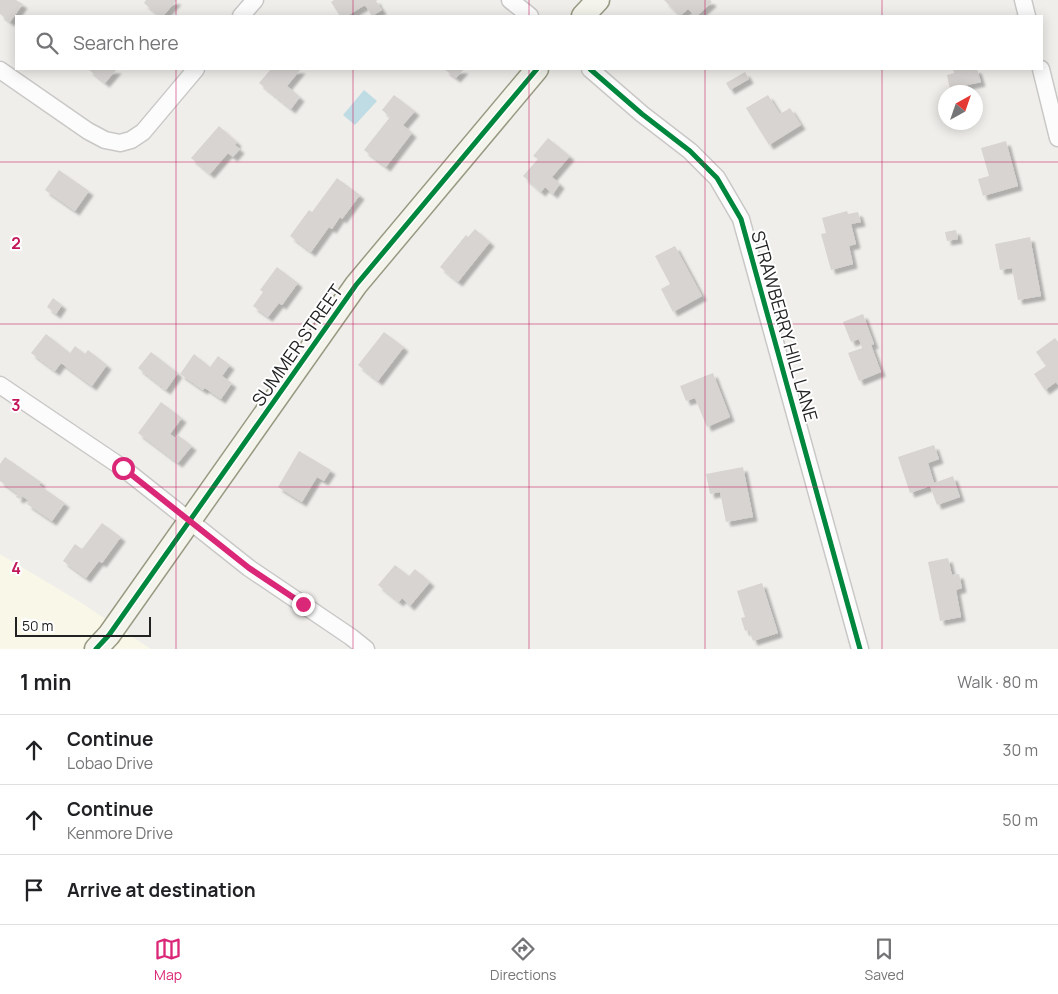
<!DOCTYPE html>
<meta charset="utf-8">
<style>
:root{--surface:#fff;--page:#f2f2f2;--text:#202124;--muted:#757577;--line:#e0e0e0;--accent:#db2777}
body{margin:0;font-family:Manrope,sans-serif;background:var(--page);color:var(--text)}
.compass{position:absolute;left:938px;top:85px;width:45px;height:45px;border-radius:50%;background:var(--surface);box-shadow:0 2px 12px #0003;rotate:40deg}
.scale{position:absolute;left:15px;bottom:12px;width:136px;box-sizing:border-box;padding-left:5px;border:2px solid #222;border-top:0;font-size:14px;line-height:18px;white-space:nowrap;color:#222;-webkit-text-stroke:4px #fff;paint-order:stroke}
.stop{position:absolute;width:15px;height:15px;margin:-11px;border:4px solid #db2777;border-radius:50%;background:#fff}
.stop.end{background:#db2777;border-color:#fff;box-shadow:0 1px 5px #0008}
.list{margin:0;padding:0;list-style:none}
h2{display:flex;justify-content:space-between;align-items:center;height:65px;margin:0;padding:0 20px;font-size:21px}
h2 small{font-size:16px;font-weight:400;color:var(--muted)}
.list li{display:grid;grid-template-columns:32px 1fr auto;gap:15px;align-items:center;box-sizing:border-box;height:70px;padding:0 20px;border-top:1px solid var(--line)}
.list b{display:block;font-size:19px;white-space:nowrap}
.list p{margin:0;font-size:16px;white-space:nowrap;color:var(--muted)}
.list em{font-size:16px;font-style:normal;color:var(--muted)}
.icon{flex:none;width:28px;height:28px;fill:none;stroke:currentColor;stroke-width:2;stroke-linecap:round;stroke-linejoin:round}
.map{position:relative;flex:none;width:1058px;height:649px;overflow:hidden}
.search{position:absolute;background:var(--surface);box-shadow:0 2px 12px #0003;left:15px;right:15px;top:15px;height:55px;display:flex;align-items:center;gap:12px;box-sizing:border-box;padding:0 18px;border-radius:0px;color:var(--muted);font-size:19px}
.sheet{height:275px;background:var(--surface)}
nav{display:flex;justify-content:space-around;align-items:center;box-sizing:border-box;height:70px;border-top:1px solid var(--line);background:var(--surface);font-size:14px;color:var(--muted)}
nav a{display:grid;justify-items:center;gap:2px}
nav .on{color:var(--accent)}
.map>svg:first-child{display:block}
</style>
<div class="map">
<svg width="1058" height="649" viewBox="0 0 1058 649">
<defs>
<filter id="shadow"><feDropShadow dx="4.5" dy="4.5" stdDeviation="1" flood-color="#0004"/></filter>
</defs>
<rect width="100%" height="100%" fill="#f0eeeb"/>
<!-- education -->
<path fill="#f8f7e8" d="M0,554l77,46 74,49h-151z"/>
<!-- water -->
<path fill="#bfdbe3" d="M364,90l13,11 -22,24 -12,-10z"/>
<!-- building -->
<path fill="#d7d4d2" filter="url(#shadow)" d="M0,0h16l7,4 -13,18 -10,-8z
M146,0h31l-14,16h-4l-15,-13z
M334,0h44l-2,1 6,9 -10,6 -7,-11 -18,11h-7l-9,-14z
M664,0h46l2,2 -15,14h-2l-7,-7 -8,7z
M88,69h29l-12,14z
M271,69h30l-14,17 13,11 -9,12 -32,-26z
M444,69h20l-8,9z
M953,69h24l4,13 -31,7 -3,-14 7,-2z
M745,72l4,7 -19,11 -4,-7z
M394,95l21,16 -12,14 9,8 -26,34 -22,-17 26,-33 -8,-7z
M768,95l12,19 10,-6 11,17 -32,20 -23,-37z
M219,126l18,16 -2,3 5,4 -7,8 -5,-4 -18,21 -19,-16z
M548,138l22,18 -18,21 8,7 -7,10 -8,-7 -4,5 -18,-16 15,-17 -5,-3z
M1006,141l12,45 -35,10 -5,-17 11,-3 -8,-28z
M59,170l30,21 -14,20 -30,-21z
M337,178l23,17 -18,24 -2,-2 -8,12 -3,-2 -18,25 -21,-16 19,-26 3,2z
M847,211l1,3 10,-2 3,10 -10,2 5,20 -7,2 4,18 -22,6 -10,-36 5,-1 -4,-15z
M475,229l15,13 -32,40 -18,-15 26,-32 2,2z
M956,230l2,9 -11,2 -2,-9z
M1030,237l11,59 -23,4 -6,-32 -12,2 -5,-26z
M675,246l27,50 -29,16 -12,-23 9,-5 -15,-28z
M277,267l21,16 -16,22 -3,-2 -11,14 -15,-11 10,-14 -3,-2z
M53,298l9,7 -6,9 -9,-7z
M863,314l11,30 -3,1 10,27 -22,9 -11,-28 14,-5 -3,-9 -8,3 -8,-20z
M384,332l20,15 -26,34 -20,-16z
M46,334l24,19 5,-7 10,8 3,-4 19,15 -15,21 -31,-23 -6,8 -24,-18z
M1055,338l3,4v43l-2,-3 -11,8 -11,-16 12,-8 -10,-14z
M151,352l27,21 -12,17 -28,-22z
M194,354l16,13 8,-11 12,9 -8,11 10,7 -11,16 -16,-11 -2,2 -23,-16z
M713,373l17,44 -23,10 -12,-29 -9,3 -6,-15z
M161,402l21,16 -12,16 5,4 3,-3 14,11 -14,17 -40,-30z
M934,445l5,14 -11,4 6,20 19,-7 7,21 -23,8 -7,-19 -20,7 -12,-36z
M299,451l32,19 -7,11 -7,-4 -15,25 -24,-15z
M5,457l36,25 -2,3 26,18 -13,18 -25,-17 2,-3 -7,-5 -2,3 -4,-2 2,-3 -18,-13v-17z
M743,467l10,50 -27,5 -6,-30 -10,2 -4,-20z
M102,523l19,14 -19,26 -3,-2 -13,17 -23,-17 12,-17 7,5z
M948,558l4,17 7,-1 3,14 -6,2 5,27 -21,4 -12,-59z
M395,565l14,11 6,-7 15,13 -20,24 -8,-8 -3,4 -21,-17z
M762,583l16,50 -25,8 -4,-11 -4,1 -4,-13 4,-1 -8,-26z"/>
<g fill="none" stroke-linecap="round" stroke-linejoin="round">
<defs>
<path id="street" d="M510,0l20,16
M1023,0l4,16
M241,16l14,-16
M590,69l52,45 48,37 27,27 24,41 119,430
M1041,69l17,69
M0,70l88,61 17,9 15,3 11,-3 12,-8 53,-63
M0,385l123,83 126,100 102,69 15,12"/>
<path id="secondary" d="M583,16l15,-16
M96,649l13,-14 247,-350 181,-216"/>
</defs>
<!-- street casing -->
<use href="#street" stroke="#c9c8c7" stroke-width="19"/>
<!-- secondary casing -->
<use href="#secondary" stroke="#999a82" stroke-width="25"/>
<!-- street -->
<use href="#street" stroke="#fdfcfc" stroke-width="16"/>
<!-- secondary -->
<use href="#secondary" stroke="#f4f4ed" stroke-width="22"/>
<defs>
<path id="cycleway" d="M590,69l52,45 48,37 27,27 24,41 119,430
M96,649l13,-14 247,-350 181,-216"/>
</defs>
<!-- cycleway casing -->
<use href="#cycleway" stroke="#fff" stroke-width="8"/>
<!-- cycleway -->
<use href="#cycleway" stroke="#00873e" stroke-width="5"/>
</g>
<g fill="none" stroke-linecap="round" stroke-linejoin="round">
<!-- route -->
<path stroke="#db2777" stroke-width="6" d="M123,468l126,100 54,36"/>
</g>
<!-- grid -->
<path fill="none" stroke="#c2185b" stroke-width="1" stroke-opacity="0.55" d="M176,0v16M353,0v16M529,0v16M705,0v16M882,0v16M176,69v580M353,69v580M529,69v580M705,69v580M882,69v580M0,162h1058M0,324h1058M0,487h1058"/>
<g text-anchor="middle" dominant-baseline="central" stroke-width="4" stroke-linejoin="round" paint-order="stroke">
<!-- street labels -->
<g font-size="18" fill="#222" stroke="#fff">
<text transform="translate(785 326) rotate(74)">STRAWBERRY HILL LANE</text>
<text transform="translate(297 345) rotate(-55)">SUMMER STREET</text>
</g>
</g>
<g font-size="16" text-anchor="middle" font-weight="bold" fill="#c2185b" stroke="#fff" stroke-width="4" stroke-linejoin="round" paint-order="stroke">
<text x="16" y="249">2</text>
<text x="16" y="411">3</text>
<text x="16" y="574">4</text>
</g>
</svg>
<svg class="compass" viewBox="-18 -18 36 36"><path d="M0-13l5 13h-10z" fill="#e53935"/><path d="M0 13l5-13h-10z" fill="#757577"/></svg>
<div class="scale">50 m</div>
<div class="stop" style="left:123px;top:468px"></div>
<div class="stop end" style="left:303px;top:604px"></div>
<div class="search"><svg class="icon" aria-label="search" viewBox="0 0 24 24"><circle cx="10" cy="10" r="6"/><path d="M15 15l6 6"/></svg>Search here</div>
</div>
<section class="sheet">
<h2>1 min<small>Walk · 80 m</small></h2>
<ul class="list">
<li><svg class="icon" aria-label="ahead" viewBox="0 0 24 24"><path d="M12 20V5M6 11l6-6 6 6"/></svg><div><b>Continue</b><p>Lobao Drive</p></div><em>30 m</em></li>
<li><svg class="icon" aria-label="ahead" viewBox="0 0 24 24"><path d="M12 20V5M6 11l6-6 6 6"/></svg><div><b>Continue</b><p>Kenmore Drive</p></div><em>50 m</em></li>
<li><svg class="icon" aria-label="arrive" viewBox="0 0 24 24"><path d="M6 21V4h12l-3 4 3 4H6"/></svg><div><b>Arrive at destination</b></div></li>
</ul>
</section>
<nav>
<a class="on"><svg class="icon" aria-label="map" viewBox="0 0 24 24"><path d="M3 6l6-2 6 2 6-2v14l-6 2-6-2-6 2zM9 4v14M15 6v14"/></svg>Map</a>
<a><svg class="icon" aria-label="directions" viewBox="0 0 24 24"><path d="M12 3l9 9-9 9-9-9zM9 14v-3h6M13 9l2 2-2 2"/></svg>Directions</a>
<a><svg class="icon" aria-label="saved" viewBox="0 0 24 24"><path d="M7 4h10v16l-5-4-5 4z"/></svg>Saved</a>
</nav>
